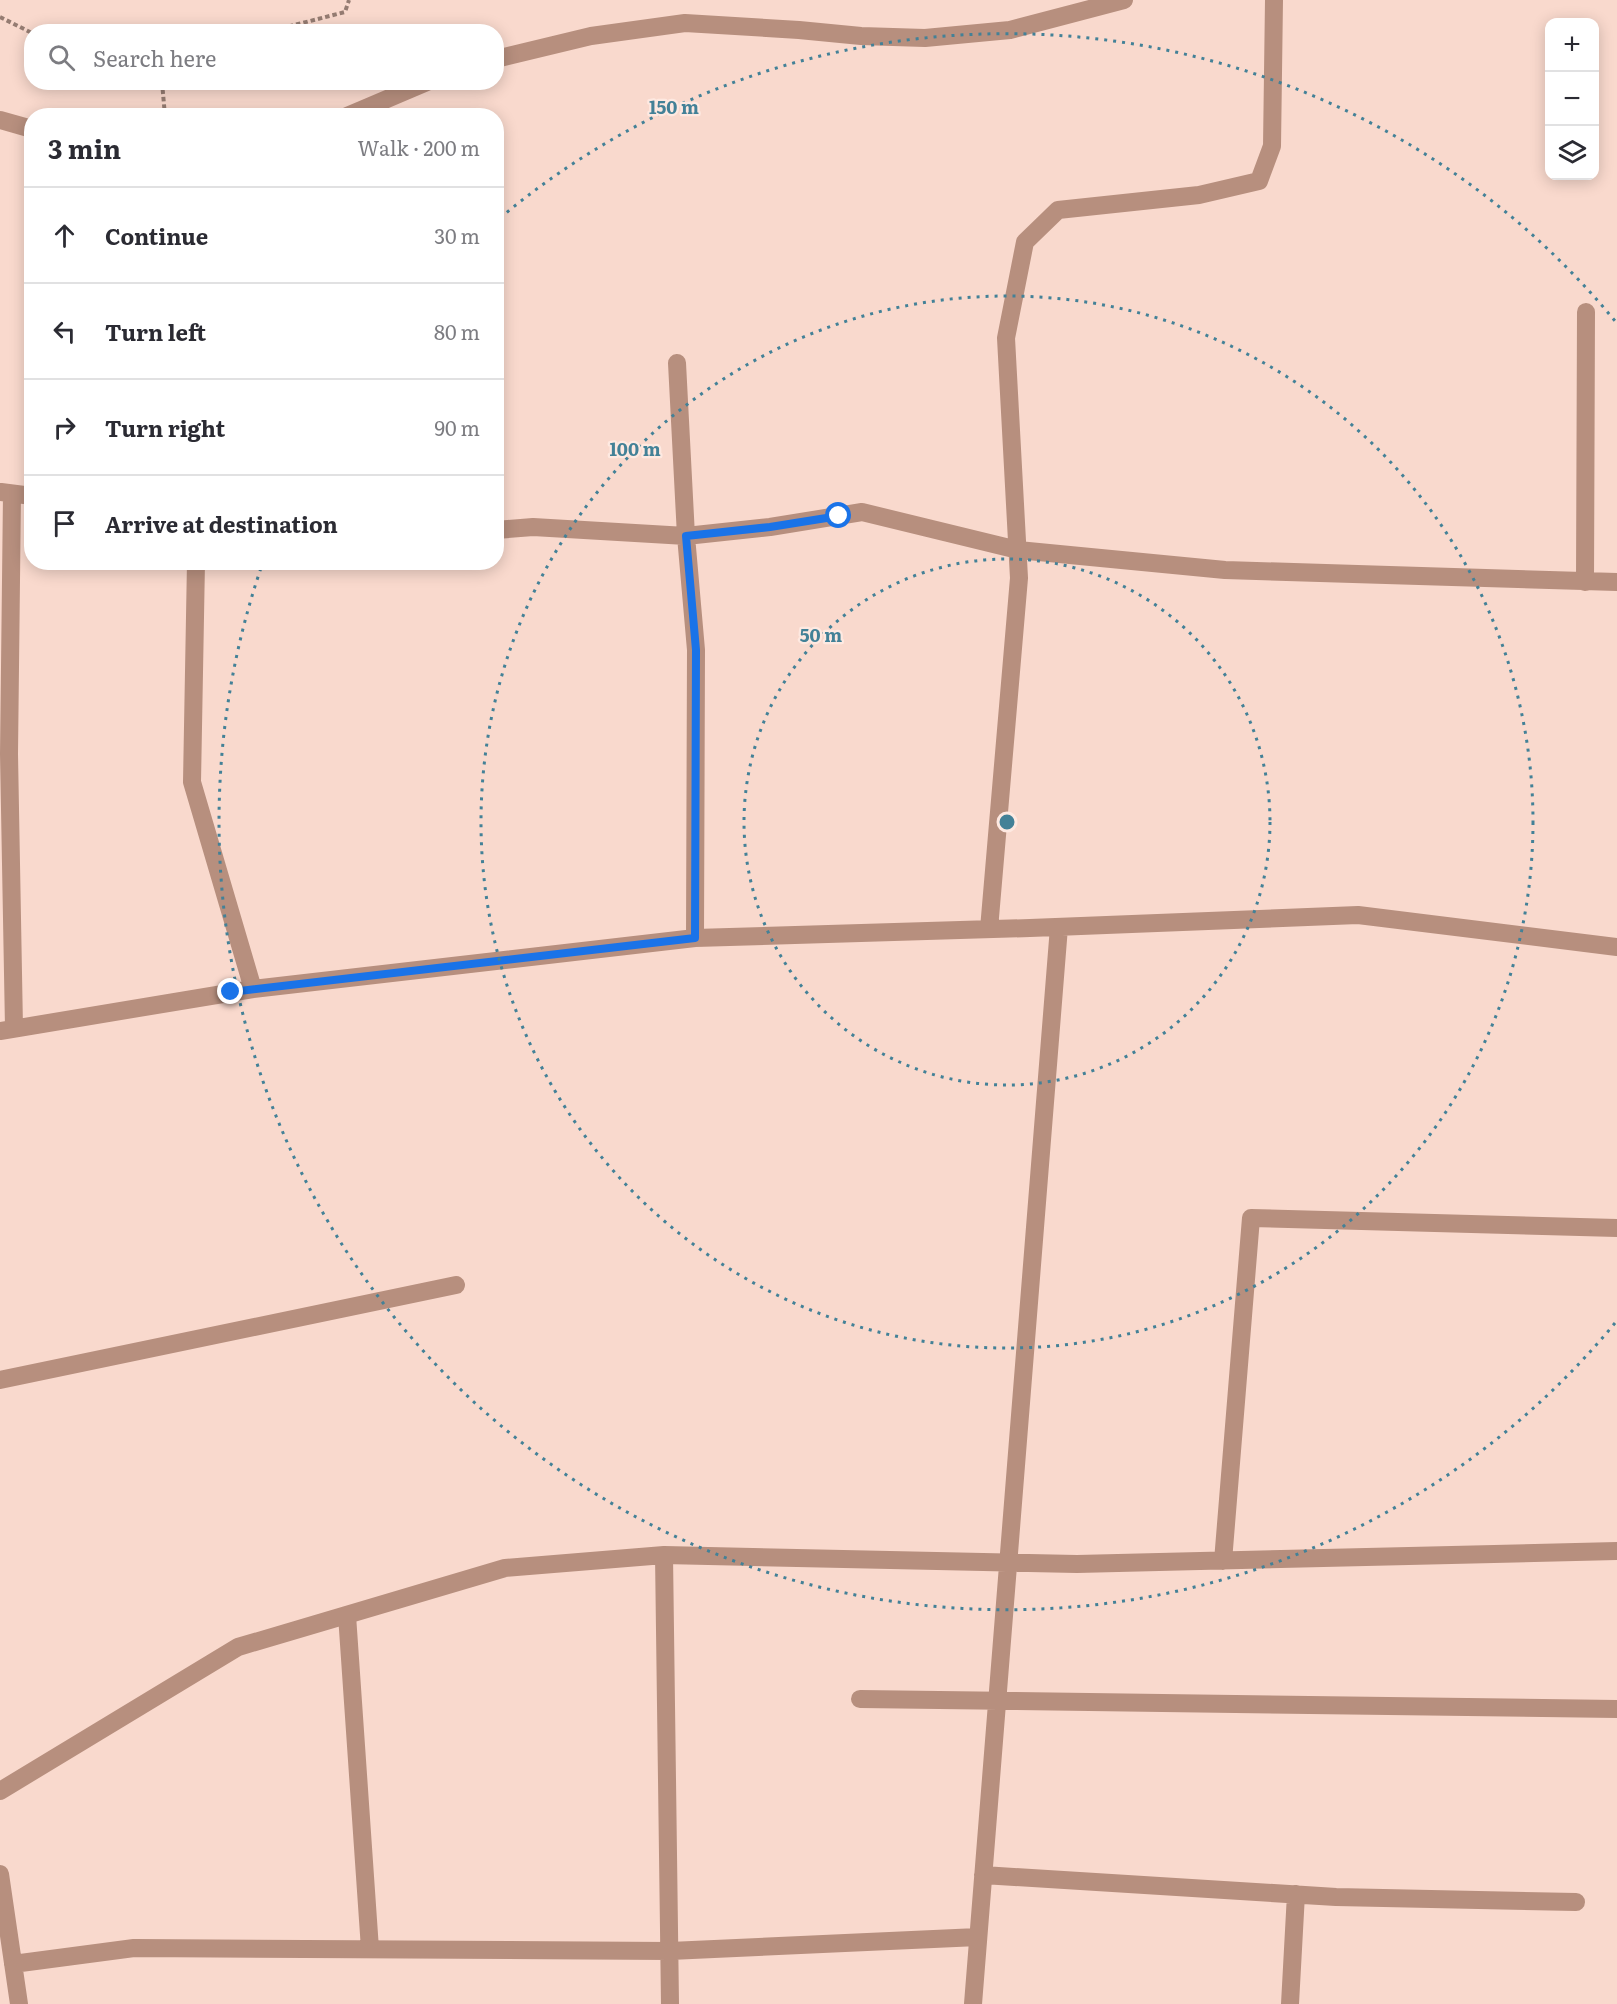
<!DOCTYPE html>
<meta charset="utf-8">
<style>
:root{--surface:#fff;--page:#f7f7f7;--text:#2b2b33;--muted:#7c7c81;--line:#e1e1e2}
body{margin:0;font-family:Literata,serif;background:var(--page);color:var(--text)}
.controls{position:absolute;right:18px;top:18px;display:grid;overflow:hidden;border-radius:12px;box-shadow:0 3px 15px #0003}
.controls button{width:54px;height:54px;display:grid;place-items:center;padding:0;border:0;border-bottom:2px solid var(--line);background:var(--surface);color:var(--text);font:30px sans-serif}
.stop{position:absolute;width:18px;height:18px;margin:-14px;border:4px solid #1a73e8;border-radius:50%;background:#fff}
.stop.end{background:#1a73e8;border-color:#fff;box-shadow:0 2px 6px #0008}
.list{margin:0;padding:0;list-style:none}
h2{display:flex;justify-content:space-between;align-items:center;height:78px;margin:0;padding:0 24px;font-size:26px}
h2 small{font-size:20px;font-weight:400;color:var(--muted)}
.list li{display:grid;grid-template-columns:39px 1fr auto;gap:18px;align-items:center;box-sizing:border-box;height:96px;padding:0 24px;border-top:2px solid var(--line)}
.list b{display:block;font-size:22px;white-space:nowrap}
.list em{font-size:20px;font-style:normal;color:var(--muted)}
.icon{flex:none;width:33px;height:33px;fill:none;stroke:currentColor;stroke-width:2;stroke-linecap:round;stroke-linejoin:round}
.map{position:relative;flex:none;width:1617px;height:2004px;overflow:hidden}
.search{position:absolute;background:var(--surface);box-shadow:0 3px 15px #0003;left:24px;top:24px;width:480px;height:66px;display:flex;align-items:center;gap:15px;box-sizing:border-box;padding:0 21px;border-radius:24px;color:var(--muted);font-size:22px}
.panel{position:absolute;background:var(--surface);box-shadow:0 3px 15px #0003;left:24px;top:108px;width:480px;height:462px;border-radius:24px}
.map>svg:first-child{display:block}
</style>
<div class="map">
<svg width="1617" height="2004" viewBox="0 0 1617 2004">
<rect width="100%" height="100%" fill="#f9d9cd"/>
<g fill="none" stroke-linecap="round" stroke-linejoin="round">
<!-- path -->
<path stroke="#957c72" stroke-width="4" stroke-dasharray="4.5 3" stroke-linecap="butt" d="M0,17l32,16
M267,32l78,-20 4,-12
M162,82l3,34"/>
<!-- minor -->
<path stroke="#b78f7e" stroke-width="18" d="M496,59l95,-23 94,-13 114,7 62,6 64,2 85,-8 114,-30
M347,116l80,-34
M0,120l32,9
M677,363l9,173 10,114 -1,288
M1,492l31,4
M12,494l-3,260 5,274
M496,530l37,-3 153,9 84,-9 92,-15 156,38 207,20 392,12
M196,562l-4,220 61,207
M1585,582l1,-270
M989,929l30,-351 -13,-240 19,-96 33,-32 141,-15 60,-14 13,-35 2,-146
M0,1031l253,-42 442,-51 335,-10 328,-13 259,32
M0,1380l456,-95
M664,1555l6,449
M1223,1561l28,-343 366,10
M347,1615l23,334
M860,1699l757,10
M0,1791l238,-144 267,-79 159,-13 413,9 540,-13
M0,1874l19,130
M983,1875l353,22 240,5
M13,1964l121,-16 536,3 308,-14
M973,2004l86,-1077
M1290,2004l6,-110"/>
</g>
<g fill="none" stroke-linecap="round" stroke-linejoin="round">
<!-- route -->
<path stroke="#1a73e8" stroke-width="8" d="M231,992l464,-54 1,-288 -10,-114 84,-9 69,-11"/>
</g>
<!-- distance rings -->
<g fill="none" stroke="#438197" stroke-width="3" stroke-dasharray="3 6">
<circle cx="1007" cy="822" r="263"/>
<circle cx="1007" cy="822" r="526"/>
<path d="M1615 1323A788 788 0 0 1 262 565M500 218A788 788 0 0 1 1615 321"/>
</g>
<circle cx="1007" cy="822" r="9" fill="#438197" stroke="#fee9e1" stroke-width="3"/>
<g font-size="18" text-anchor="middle" font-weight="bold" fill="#438197" stroke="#fee9e1" stroke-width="4.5" stroke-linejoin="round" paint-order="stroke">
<text x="674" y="114">150 m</text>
<text x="635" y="456">100 m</text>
<text x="821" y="642">50 m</text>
</g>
</svg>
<div class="controls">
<button>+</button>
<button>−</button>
<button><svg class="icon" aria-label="layers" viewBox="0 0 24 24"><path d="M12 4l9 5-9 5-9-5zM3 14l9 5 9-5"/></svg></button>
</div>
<div class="stop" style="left:839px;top:516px"></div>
<div class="stop end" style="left:231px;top:992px"></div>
<div class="search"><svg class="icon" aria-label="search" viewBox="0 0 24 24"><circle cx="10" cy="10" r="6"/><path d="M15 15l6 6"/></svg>Search here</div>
<section class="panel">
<h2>3 min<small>Walk · 200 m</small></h2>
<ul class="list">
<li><svg class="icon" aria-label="ahead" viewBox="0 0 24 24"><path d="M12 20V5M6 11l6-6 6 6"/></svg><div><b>Continue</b></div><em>30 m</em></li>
<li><svg class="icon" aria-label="left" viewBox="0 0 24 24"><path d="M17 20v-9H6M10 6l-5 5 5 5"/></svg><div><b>Turn left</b></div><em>80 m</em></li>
<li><svg class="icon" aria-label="right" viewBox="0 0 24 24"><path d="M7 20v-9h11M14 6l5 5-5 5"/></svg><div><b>Turn right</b></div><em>90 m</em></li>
<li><svg class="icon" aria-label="arrive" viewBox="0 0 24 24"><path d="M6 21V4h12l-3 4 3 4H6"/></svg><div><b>Arrive at destination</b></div></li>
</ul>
</section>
</div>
